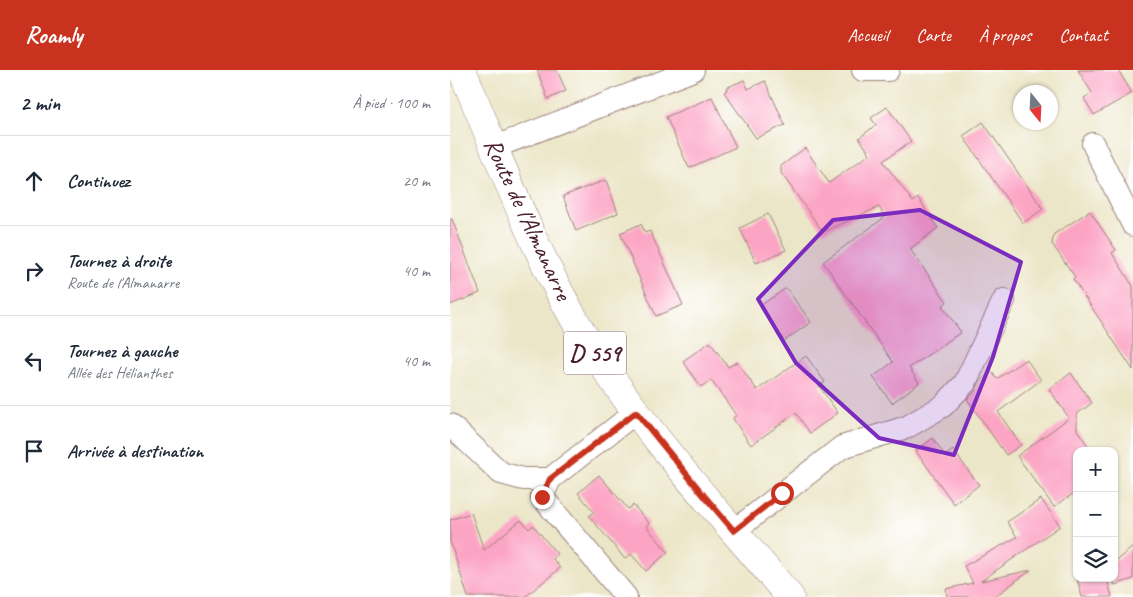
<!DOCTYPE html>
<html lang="fr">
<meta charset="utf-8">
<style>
:root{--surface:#fff;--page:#f6f6f7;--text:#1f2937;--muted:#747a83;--line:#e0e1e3;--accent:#c8321e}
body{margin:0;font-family:Caveat,sans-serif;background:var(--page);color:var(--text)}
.controls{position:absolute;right:15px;bottom:15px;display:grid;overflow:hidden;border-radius:10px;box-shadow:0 1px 4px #0004}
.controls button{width:45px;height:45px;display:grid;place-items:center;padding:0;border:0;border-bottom:1px solid var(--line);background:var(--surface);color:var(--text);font:25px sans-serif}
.compass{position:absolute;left:563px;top:15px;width:45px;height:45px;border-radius:50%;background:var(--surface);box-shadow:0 1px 4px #0004;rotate:162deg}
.stop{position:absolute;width:15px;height:15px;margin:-11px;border:4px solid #c8321e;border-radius:50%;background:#fff}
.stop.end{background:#c8321e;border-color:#fff;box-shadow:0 1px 5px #0008}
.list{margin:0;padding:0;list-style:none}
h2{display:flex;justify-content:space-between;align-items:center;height:65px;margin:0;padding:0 20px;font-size:21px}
h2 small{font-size:16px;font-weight:400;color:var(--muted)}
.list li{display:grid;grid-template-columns:32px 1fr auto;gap:15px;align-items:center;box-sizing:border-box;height:90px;padding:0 20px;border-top:1px solid var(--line)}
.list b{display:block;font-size:19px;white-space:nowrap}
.list p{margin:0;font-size:16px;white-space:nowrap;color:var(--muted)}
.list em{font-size:16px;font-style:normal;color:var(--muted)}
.icon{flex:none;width:28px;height:28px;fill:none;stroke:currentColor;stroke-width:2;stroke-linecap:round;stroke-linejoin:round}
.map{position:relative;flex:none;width:683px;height:527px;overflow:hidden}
header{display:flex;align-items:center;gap:30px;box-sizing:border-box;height:70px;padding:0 25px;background:var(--accent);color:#fff}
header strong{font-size:24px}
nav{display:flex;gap:28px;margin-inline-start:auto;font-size:18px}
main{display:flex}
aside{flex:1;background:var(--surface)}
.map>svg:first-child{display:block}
</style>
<header>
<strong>Roamly</strong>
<nav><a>Accueil</a><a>Carte</a><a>À propos</a><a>Contact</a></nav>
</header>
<main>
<aside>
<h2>2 min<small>À pied · 100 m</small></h2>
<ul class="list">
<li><svg class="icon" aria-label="ahead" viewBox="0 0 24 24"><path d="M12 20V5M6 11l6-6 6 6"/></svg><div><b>Continuez</b></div><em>20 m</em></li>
<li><svg class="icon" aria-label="right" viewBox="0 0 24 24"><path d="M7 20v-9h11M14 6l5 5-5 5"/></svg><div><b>Tournez à droite</b><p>Route de l'Almanarre</p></div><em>40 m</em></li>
<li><svg class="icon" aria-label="left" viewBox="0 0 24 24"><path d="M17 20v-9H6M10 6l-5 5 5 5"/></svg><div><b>Tournez à gauche</b><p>Allée des Hélianthes</p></div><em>40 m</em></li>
<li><svg class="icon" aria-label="arrive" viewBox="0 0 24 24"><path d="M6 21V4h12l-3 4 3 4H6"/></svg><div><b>Arrivée à destination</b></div></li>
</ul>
</aside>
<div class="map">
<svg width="683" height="527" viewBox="0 0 683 527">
<rect width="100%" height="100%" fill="#fff"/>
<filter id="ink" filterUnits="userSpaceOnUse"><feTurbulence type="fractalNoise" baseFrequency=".02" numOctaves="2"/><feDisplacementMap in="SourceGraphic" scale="10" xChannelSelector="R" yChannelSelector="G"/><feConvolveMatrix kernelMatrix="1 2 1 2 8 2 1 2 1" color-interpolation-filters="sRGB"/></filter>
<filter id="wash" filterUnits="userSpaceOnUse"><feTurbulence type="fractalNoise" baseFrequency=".0096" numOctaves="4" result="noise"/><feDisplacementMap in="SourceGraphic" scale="20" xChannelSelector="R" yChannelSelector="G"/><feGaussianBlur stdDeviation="1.12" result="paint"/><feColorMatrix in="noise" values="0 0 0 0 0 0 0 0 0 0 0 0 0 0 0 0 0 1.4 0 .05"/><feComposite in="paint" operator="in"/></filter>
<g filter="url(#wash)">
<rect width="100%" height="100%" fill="#ece6c8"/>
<g id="blocks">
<!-- building -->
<path fill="#fca4c4" d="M87,0h20l9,21 -18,8z
M628,0h40l14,23 -38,22 -10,-17 8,-5z
M294,10l4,9 17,-8 20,44 -29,13 -32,-46 3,-2 -1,-2z
M262,27l24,50 -47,21 -23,-51z
M437,37l24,34 -28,20 30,41 5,-4 20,30 -28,21 37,53 -5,4 19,26 -52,36 10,15 -27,20 -19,-26 20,-15 -70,-100 62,-45 -6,-10 -56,25 -42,-59v-7l24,-18 24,35 41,-29 -11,-16 17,-13 -5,-7z
M533,52l60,87 -20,14 -60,-87z
M156,110l12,33 -42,18 -13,-35z
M640,141l26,39 -4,3 21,33v84l-60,-91 2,-2 -23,-33 2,-10z
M318,144l18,36 -30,13 -16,-35z
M0,149h2l28,74 -30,12z
M191,154l4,9 5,-2 33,74 -27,11 -36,-83z
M336,218l25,34 -27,19 -24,-35z
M260,272l18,25 9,-5 20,28 49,-34 19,26 -6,4 19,27 -28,20 -14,-20 -45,32 -18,-26 3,-4 -25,-35 -10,7 -18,-26z
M576,289l15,21 -43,32 23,33 -15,10 -39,-56 8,-7 5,-11 12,-9 5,7z
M621,303l21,30 -15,11v16l15,21h-15v40l-23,16 -37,-51 52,-38 -20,-29z
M483,368l12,18 8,-6 26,35 -25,19 -38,-53z
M149,405l29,34 5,-4 16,18 -3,3 22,26 -22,19 -15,-17 -6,5 -36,-43 5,-4 -16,-19z
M591,429l19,27 -79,55 50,-11 -37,27h-47l-1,-8 27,-6 -9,-17 53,-29 -10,-15z
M21,443l13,37 37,-30 8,9 4,-4 24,29 -4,5 7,9 -35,29h-57l-18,-56v-21z
M683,477v32l-19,6v-23z
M627,508h30l5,19h-30z"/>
</g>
</g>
<g filter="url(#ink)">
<use href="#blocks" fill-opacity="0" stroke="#9b827a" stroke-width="1"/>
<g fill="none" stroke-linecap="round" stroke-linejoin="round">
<defs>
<path id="minor" d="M413,0h25
M643,74l40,81
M45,77l198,-77
M0,355l51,48 22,6h27
M284,461l108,-84 65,-20 36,-21 22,-23 39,-83
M176,527l-84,-100 8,-18 86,-67"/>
<path id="primary" d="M12,0c41,98 79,202 138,291 56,84 125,159 190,236"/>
</defs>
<!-- minor casing -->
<use href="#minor" stroke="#9b827a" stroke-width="24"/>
<!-- primary casing -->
<use href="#primary" stroke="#9b827a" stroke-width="29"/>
<!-- minor -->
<use href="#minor" stroke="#fff" stroke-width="22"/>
<!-- primary -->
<use href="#primary" stroke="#fff" stroke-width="28"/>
</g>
</g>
<g fill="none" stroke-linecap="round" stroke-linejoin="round" filter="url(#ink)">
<!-- route -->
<path stroke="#c8321e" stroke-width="6" d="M92,427l8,-18 86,-67 70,86 28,33 48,-38"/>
</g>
<!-- marked area -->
<path fill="#7b2cbf" fill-opacity="0.2" stroke="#7b2cbf" stroke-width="4" stroke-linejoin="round" d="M470,140l101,52 -28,95 -39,98 -75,-17 -83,-75 -38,-64 75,-79z"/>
<g text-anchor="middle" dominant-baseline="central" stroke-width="5" stroke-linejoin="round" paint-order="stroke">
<!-- shield labels -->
<rect fill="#fff" stroke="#80626b" stroke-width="1" x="114" y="261.5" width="62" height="43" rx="4"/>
<g font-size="24" font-weight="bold" fill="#4a1f2b">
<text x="145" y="283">D 559</text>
</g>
<!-- street labels -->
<g font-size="25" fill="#4a1f2b" stroke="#fff">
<text transform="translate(78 149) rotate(65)">Route de l'Almanarre</text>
</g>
</g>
</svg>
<div class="controls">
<button>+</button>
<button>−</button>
<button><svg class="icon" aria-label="layers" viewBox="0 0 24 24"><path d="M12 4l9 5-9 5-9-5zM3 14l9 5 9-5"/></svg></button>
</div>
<svg class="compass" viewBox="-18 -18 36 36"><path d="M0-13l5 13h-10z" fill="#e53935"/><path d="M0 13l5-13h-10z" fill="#747a83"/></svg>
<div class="stop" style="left:332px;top:423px"></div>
<div class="stop end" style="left:92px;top:427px"></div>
</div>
</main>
